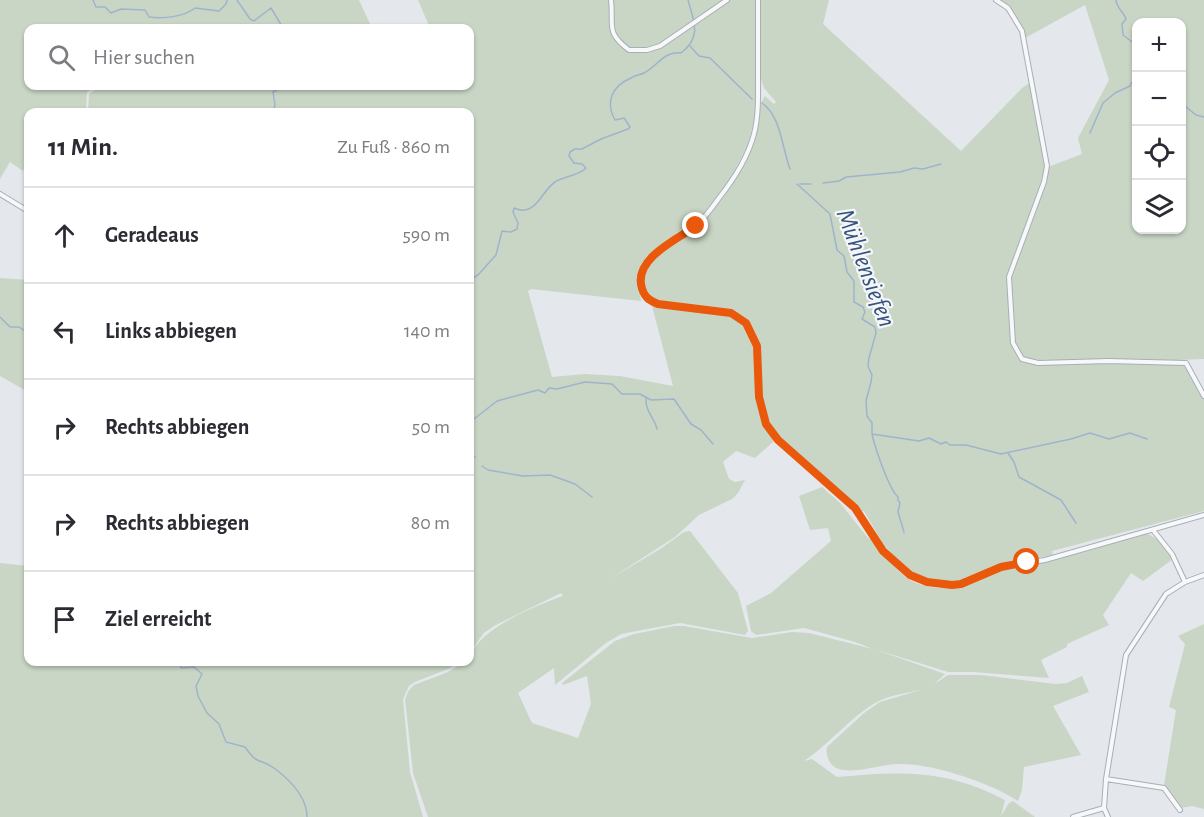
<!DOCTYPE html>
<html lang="de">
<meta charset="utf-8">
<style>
:root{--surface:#fff;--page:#f2f2f3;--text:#2b2b33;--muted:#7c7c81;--line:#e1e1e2}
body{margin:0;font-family:"Alegreya Sans",sans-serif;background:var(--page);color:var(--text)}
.controls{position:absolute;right:18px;top:18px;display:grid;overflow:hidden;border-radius:12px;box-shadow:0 2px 4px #0004}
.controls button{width:54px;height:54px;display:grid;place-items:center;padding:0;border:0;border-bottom:2px solid var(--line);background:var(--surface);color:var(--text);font:30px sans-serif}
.stop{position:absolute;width:18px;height:18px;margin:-14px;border:4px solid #ea580c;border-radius:50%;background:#fff}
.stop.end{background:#ea580c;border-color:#fff;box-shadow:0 2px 6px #0008}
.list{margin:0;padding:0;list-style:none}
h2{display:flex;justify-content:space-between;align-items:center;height:78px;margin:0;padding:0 24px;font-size:26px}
h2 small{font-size:20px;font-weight:400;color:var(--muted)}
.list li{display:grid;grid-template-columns:39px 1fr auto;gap:18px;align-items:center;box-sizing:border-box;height:96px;padding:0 24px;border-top:2px solid var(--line)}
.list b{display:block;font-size:22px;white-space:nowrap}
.list em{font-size:20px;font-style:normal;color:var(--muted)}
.icon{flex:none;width:33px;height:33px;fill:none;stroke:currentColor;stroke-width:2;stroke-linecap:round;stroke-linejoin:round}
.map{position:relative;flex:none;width:1204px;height:817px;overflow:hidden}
.search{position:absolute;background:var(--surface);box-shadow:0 2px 4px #0004;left:24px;top:24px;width:450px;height:66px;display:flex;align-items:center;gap:15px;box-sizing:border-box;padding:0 21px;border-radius:12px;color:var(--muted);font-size:22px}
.panel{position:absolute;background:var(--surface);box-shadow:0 2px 4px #0004;left:24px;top:108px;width:450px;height:558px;border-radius:12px}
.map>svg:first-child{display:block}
</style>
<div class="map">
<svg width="1204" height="817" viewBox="0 0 1204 817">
<rect width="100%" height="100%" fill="#e4e7ec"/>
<!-- green -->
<path fill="#c9d6c5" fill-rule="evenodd" d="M0,0h359l13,28h-344v58h71l-12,6 -1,20h-58v45l-5,14 -13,-9 -10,17z
M418,0h305l-24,18 1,4 29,-22h27l-1,116 -7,29 -18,34 -24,34 -16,14 -32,22 -14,13 -6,18 3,21 -110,-12 -3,2 24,86 33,-3 35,2 53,10 -21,-80 77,9c38,19 21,59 29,93 3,12 15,24 15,34l-18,16 -19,-7 -13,11 6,17 6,3 10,-2 -7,13 -6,6 -33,16 -24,22 -65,42 50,-30 24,-17 6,-1 48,62 10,38 -3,4 -65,-12 -59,11 -15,9 -51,42 -1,-17 -36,25 14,30 46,15 13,-34 -4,-28 -24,9 -1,-2 53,-42 19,-7 40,-8h10l68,12 40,-6 17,1 64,16 -18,-7 -51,-14 -48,7 -5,-4 -5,-25 25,-13 60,-52 -3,-13 -18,2 -11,-34 23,-9 18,16 28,35 5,2c9,12 27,36 41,42 38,15 55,-3 88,-13 18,-6 39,-6 58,-11 28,-6 56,-16 84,-25 13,3 23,14 29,26l-30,22 -12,-8 -28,42 6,10 -42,19v3l-26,13 8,18 -76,-6h-25l-74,-23 71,25 -11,10 14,-9h33l75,9 11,-1 15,-7 7,16 -36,14 28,49 -57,12 -2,23 -4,11c-27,-18 -86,-38 -119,-37 -19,0 -42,10 -60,5 -9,-2 -14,-14 -12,-22l37,-34 16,-11 40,-12c-14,3 -29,5 -41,11 -26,13 -48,42 -75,60l8,-2 25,18c65,-6 109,-8 168,23l-4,16 8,-13 4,-2 22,16h-607l-15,-44 -8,-74 4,-9 5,-5 34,-13 16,-10h6c0,-31 68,-57 93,-66l-2,-3 -67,33 -10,7 -14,19v-540h-382l1,-18 12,-8h369v-58h-40z
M760,0h69l-6,24 138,127 61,-63 9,-6 14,89 -34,97 -3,12 3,3 2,-12 33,-93 2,-11 34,-13 -4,-16 31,-58 -24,-75 -60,33 -10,-23 -14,-15h203v359l-27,1 9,8 18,32v111l-152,40 1,4 -57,11 -39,17 -28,-3 -16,-6 -10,-8 -20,-22 -19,-33 -4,1 -85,-79c-5,-7 -9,-13 -12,-20 -13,-39 13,-88 -39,-104l-68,-8 -11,-9c-11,-38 39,-52 60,-73 14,-15 42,-59 49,-79 4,-14 2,-31 11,-44l9,8 2,-2 -12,-14 -4,-13zM1136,22h46v208h-46z
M0,278l28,2v112l-28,-16z
M0,563l28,3v96h432l-12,7 -33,13 -6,4 -6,13 7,73 13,45h-423z
M1204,624v185l-12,-3 -11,2 -17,-23 12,-75 -7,-3 16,-63 -7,-8z"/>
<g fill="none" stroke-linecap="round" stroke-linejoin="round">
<!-- stream -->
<path stroke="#9fb4cc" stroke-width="1.5" d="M93,0l3,7h9l6,6 10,-4 24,1 4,7c14,2 35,0 46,-9l24,3 7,-7 1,-4
M237,0l13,19 4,2 17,-13 12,20
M1116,0c1,9 7,11 10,19l-4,5 1,11 13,10
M690,46l9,10 11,2 42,41
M762,103c19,13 20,45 28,66
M1182,107l3,-1 11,9 8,2
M273,112l2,-7 -2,-13 5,-3h11l3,-3
M1090,133l13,-30 12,-10 15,-7 2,-4 4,-2
M823,183l16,-2 7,-4 54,-5 14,-4 9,1 18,-5
M797,184l33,30 7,36 7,6 3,16 7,9v21l9,5 2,5 -3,7 13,8 1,6 -7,25 -1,8 4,9 -1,7 -5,19 1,15 5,7v11l47,7 10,-3 12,6 5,-2 4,3h16l35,9 70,-15 19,-6 19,6 21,-6 17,6
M800,184h11
M470,280l8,-5 18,-20 6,-24 9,1 6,-3 1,-6 -5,-11 1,-4c22,10 27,-17 41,-26 10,-6 23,-6 31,-14l-4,-4 -8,-1 -5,-7 1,-4 5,-3h7l19,-10 27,-10 2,-2 -6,-9 -9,2c-10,-18 -3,-34 16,-42 4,-3 9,-3 13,-5 14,-7 19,-22 37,-20 21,-16 13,-31 7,-53
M0,317l10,10h9l9,6
M646,398c-1,13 8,19 11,31
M474,419l23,-18 41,-11 7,3 4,-5 8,1 28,-7 27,2 10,10h18l11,6 23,-1 17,25 10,6 12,14
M872,434c3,14 17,55 26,63v3l2,3 -2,9 6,20
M470,452l5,5
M1008,453l6,9 5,15 42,23 15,23
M482,466l6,4 35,6 27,-1 25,9 17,13
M180,662l1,6 13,-1 8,7 -6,12 2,10 9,17 12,11 7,18 19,5c13,19 15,11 29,21 16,12 33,29 33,49"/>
<defs>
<path id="street" d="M611,0c3,26 -6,32 18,50h18l13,-4 67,-46
M758,0c0,25 0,49 0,74 0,20 1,40 -4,60 -6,23 -20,45 -35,64 -7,10 -15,21 -24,28 -21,18 -76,38 -47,74l10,4 73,9 15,10 11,23 2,51 7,27 12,15 77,69 28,43 28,24 16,7 25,3 9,-1 40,-17 44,-7 159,-45
M996,0l12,8 14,23 25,135 -3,16 -35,95 4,66 9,16 16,4 71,-2 77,2 18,33
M0,194l28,17
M1153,530l19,24 13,28
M1106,779l58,9 16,22
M1073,817l31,-9
M1108,817l-4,-9 2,-29 20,-124 40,-61 19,-12 19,-7"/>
</defs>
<!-- street casing -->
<use href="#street" stroke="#a9aeb7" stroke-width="6"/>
<!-- street -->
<use href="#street" stroke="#f7f8fa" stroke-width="4"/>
</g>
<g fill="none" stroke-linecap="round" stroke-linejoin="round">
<!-- route -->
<path stroke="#ea580c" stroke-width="8" d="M696,226c-18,13 -59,31 -55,58 2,12 7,16 17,20l73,9 15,10 11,23 2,51 7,27 12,16 77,68 28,43 27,24 17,7 25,3 9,-1 40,-17 26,-5"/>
</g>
<g text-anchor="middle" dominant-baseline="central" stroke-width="4.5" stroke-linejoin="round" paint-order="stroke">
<!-- water labels -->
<g font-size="26" font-style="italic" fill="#34527a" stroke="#f4f6f9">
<text transform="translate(866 268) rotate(69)">Mühlensiefen</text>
</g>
</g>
</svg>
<div class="controls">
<button>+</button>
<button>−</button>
<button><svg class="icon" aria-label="locate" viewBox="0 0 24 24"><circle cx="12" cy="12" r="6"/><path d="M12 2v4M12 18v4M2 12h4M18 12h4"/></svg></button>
<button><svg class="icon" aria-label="layers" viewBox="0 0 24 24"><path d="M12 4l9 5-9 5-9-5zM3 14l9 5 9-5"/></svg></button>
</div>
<div class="stop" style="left:1027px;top:562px"></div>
<div class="stop end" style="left:696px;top:226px"></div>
<div class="search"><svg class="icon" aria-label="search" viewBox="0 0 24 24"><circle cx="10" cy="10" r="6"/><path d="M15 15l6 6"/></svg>Hier suchen</div>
<section class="panel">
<h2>11 Min.<small>Zu Fuß · 860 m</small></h2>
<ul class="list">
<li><svg class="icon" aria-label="ahead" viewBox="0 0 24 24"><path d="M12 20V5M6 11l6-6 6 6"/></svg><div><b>Geradeaus</b></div><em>590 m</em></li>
<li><svg class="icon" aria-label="left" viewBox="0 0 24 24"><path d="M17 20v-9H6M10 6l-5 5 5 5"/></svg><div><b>Links abbiegen</b></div><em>140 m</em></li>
<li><svg class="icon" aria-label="right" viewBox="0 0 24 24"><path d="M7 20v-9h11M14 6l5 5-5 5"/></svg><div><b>Rechts abbiegen</b></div><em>50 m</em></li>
<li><svg class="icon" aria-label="right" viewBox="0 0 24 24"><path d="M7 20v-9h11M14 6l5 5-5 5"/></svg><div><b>Rechts abbiegen</b></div><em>80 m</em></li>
<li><svg class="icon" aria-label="arrive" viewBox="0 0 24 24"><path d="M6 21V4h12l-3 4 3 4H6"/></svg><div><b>Ziel erreicht</b></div></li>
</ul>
</section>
</div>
